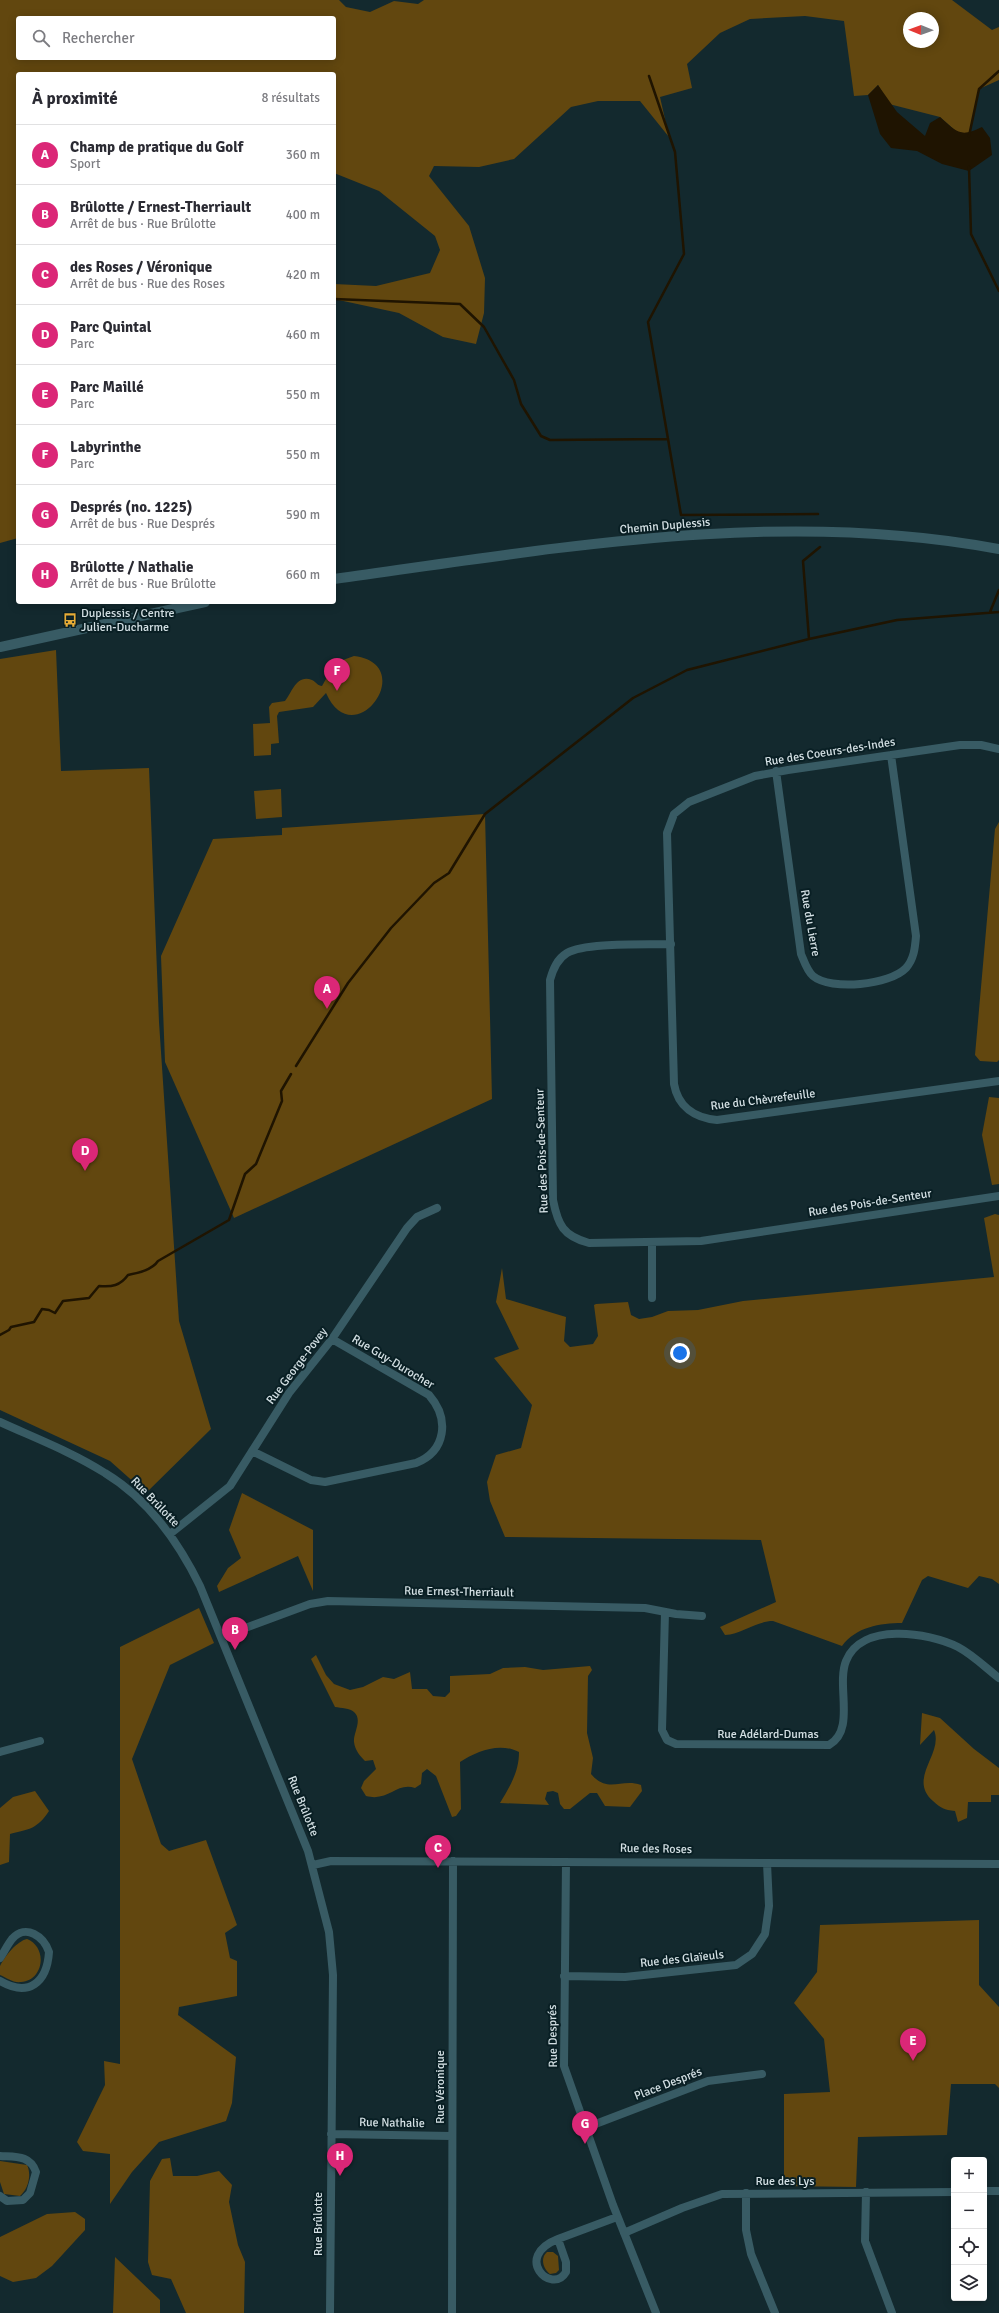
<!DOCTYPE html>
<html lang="fr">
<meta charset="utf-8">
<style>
:root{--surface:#fff;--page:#f2f2f3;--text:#2b2b33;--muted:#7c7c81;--line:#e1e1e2;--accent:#db2777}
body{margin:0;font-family:Signika,sans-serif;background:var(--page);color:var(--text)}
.controls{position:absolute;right:12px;bottom:12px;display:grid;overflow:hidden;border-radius:4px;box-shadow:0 2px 10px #0003}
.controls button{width:36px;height:36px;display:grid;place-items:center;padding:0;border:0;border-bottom:1px solid var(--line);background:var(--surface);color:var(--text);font:20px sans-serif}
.compass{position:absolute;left:903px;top:12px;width:36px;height:36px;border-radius:50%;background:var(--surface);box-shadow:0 2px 10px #0003;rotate:271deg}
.you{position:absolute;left:680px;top:1353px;width:14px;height:14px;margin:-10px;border:3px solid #fff;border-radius:50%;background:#1a73e8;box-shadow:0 0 0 6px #1a73e833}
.badge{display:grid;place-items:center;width:26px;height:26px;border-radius:50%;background:var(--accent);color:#fff;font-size:13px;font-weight:700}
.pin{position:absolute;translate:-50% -33px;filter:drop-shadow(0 1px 2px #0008)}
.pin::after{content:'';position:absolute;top:21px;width:14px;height:12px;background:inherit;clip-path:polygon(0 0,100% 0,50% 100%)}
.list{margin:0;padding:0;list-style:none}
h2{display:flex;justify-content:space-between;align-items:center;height:52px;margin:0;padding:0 16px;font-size:17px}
h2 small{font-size:13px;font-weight:400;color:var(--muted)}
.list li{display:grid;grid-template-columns:26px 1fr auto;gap:12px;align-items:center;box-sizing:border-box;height:60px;padding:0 16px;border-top:1px solid var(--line)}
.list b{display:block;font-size:15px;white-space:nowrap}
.list p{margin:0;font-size:13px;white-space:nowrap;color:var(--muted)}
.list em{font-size:13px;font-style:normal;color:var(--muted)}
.icon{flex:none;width:22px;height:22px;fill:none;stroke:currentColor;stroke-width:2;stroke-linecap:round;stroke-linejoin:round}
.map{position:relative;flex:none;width:999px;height:2313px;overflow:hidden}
.search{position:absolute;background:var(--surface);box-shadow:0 2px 10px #0003;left:16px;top:16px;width:320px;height:44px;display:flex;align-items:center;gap:10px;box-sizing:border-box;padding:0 14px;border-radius:4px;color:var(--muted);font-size:15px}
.panel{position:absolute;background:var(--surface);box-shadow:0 2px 10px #0003;left:16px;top:72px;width:320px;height:532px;border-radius:4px}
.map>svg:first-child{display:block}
</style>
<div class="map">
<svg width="999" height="2313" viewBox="0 0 999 2313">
<rect width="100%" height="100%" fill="#13292e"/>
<!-- green -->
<path fill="#62470f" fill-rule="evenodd" d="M0,0h339l7,7 24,5 24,-11 24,3 6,-4h528l40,30 7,-3v53l-20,9 -10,45 -12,-2 -17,-15 -51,-13 -11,-19 -10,10 -14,1 -10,-75 -39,-5 -55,3 -30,14 -33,31 5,24 -32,9 9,40 -29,-36h-42l-27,6 -57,52 -35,8 -45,-1 -5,10 40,50 16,52 -1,35 -8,31 -33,-7 -44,-24 -65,-14v-15l42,2 54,-13 10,-23 -5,-14 -56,-45 -45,-18v-99h-316v464l-18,5zM18,18h316v40h-316zM909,18h24v24h-24z
M56,650l5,121 88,-3 10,254 20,299 32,108 -65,64 -36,-32 -110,-51v-751z
M354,656c66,8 0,100 -28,37l-13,14 -34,5 -2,4 2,27 -8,1v11l-17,1 -1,-32 17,-1 -1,-16 3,-4 13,-2c7,-8 11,-27 27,-21 4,2 6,6 10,6l13,-23z
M281,789l1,28 -26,2 -2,-28z
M485,814l7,285 -258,119 -69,-156 -4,-106 52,-117 69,-4v-7z
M999,822v238l-2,2 -17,-1 -5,-6 20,-226z
M989,1097l10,1v86l-7,1 -10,-50z
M995,1214l4,1v369l-7,-5 -13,-3 -11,12 -40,-12 -6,4 -20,43c-22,0 -46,4 -60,23l-69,-25c-17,0 -31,13 -48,14l-5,-8 56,-25 -15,-62 -256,-3 -15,-36 -3,-19 9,-27 25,-7 11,-43 -38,-47 25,-9 -23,-47 6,-34 4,31 60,18 -2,24 6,6 23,-3 5,-8 -4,-31 2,-1 32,-2 3,13 8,4 13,-2 16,-6 30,-1 45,-9 251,-24 -10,-59z
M242,1493l71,37v61l-15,-35 -79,36 -2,-6 11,-18 13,-10 -12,-28z
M199,1608l15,35 -44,22 -38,94 29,85 8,7 37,-11 31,85 -12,8 5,25 7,3v35l-58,11 -1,8 58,42 -4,46 -6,18 -67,21 -27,30 -22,32v-50l-27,-3 -6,-9 28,-57 -1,-24 16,3v-417z
M316,1655l10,20 8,9 16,6 13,-3 20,-10 11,2 16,-7 2,17h15l6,7 12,1 5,-5v-16l40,-2 13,-6 22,-1 18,3 47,-4 2,4 -4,6 -1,57 6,25 -2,16c17,20 30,4 50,11l1,6 -12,16 -25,-1 -8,-13h-7l-20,16h-6l-4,-5 -2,-11 -5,-2 -6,1 -2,7 4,6 -49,-2c10,-17 19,-31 19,-51 -20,-10 -42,-1 -59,10l1,47 -5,7 -4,1 -16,-41 -9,-7 -5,4 -1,11 -6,4c-19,-6 -26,14 -49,8l-5,-8 3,-7 12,-12 -3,-9 -8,1c-5,-5 -10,-11 -11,-19 -1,-9 9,-22 0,-30 -4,-4 -13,-4 -19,-5l-24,-48z
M922,1713l18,5 34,31 25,19v27h-8v7h-23l-1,16 -9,4 -3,-11c-11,-1 -14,-3 -22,-10 -26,-23 11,-47 1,-71l-14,15z
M35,1791l14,20c-12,18 -19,18 -39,23l-1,28 -9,3v-57l13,-11z
M979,1920v65l20,22v81l-4,-4h-44l-4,51 -89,2 -2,50 -72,-1v-92l46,-2 -6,-53 -30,-36 23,-31 3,-47z
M27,1939c21,8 17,42 -6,43 -8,1 -14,-4 -21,-7 0,-2 0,-7 0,-9 5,-10 17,-25 27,-27z
M170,2158l3,18h24l22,-5 13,14 -3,17 9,43 7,17 -1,51h11h-69l-15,-34 -19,-4 -4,-13 2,-81 12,-22z
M0,2161l27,4c5,10 1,24 -7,31l-16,-2 -4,-12z
M75,2212l10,7v11l-33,36 -16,12 -23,4 -13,-6v-39l47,-23z
M547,2252h6l5,4 1,14 -3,3 -6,1c-7,-5 -10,-16 -3,-22z
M115,2257l45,43v13h-47z"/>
<!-- water -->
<path fill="#1f1401" d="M878,85l19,27 28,24 5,-13 10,-6c17,15 20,21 42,10l8,11 2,17 -23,16 -27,-7 -25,-13 -26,-3 -11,-14 -12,-39z"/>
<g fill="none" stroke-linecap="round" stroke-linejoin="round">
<!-- stream -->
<path stroke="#1f1401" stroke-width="2.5" d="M649,76l26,76 9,102 -36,68 33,193 137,-1
M969,136l10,-47 20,-18
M969,167l2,67 28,57
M334,299l126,5 24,23 30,53 7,24 20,32 9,4 118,-1
M990,612l9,-22
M809,639l-6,-78 17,-14
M296,1066l52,-83 43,-55 43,-45 15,-10 36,-59 148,-116 54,-28 122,-31 88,-19 102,-8
M0,1335l9,-5 2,-3 23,-5 8,-13 7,1 6,3 8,-12 26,-3 10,-12c13,1 21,0 29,-11 10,-2 24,-5 30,-14l71,-41 16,-46 11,-10 26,-63 -1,-10 10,-17"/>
<!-- minor -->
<path stroke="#385b64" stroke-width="8" d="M999,749l-18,-4h-21l-172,25 -33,6 -66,26 -15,12 -7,19 7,251c4,23 21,34 43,36l282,-39
M776,771l25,183c3,7 6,17 12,22 18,15 77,9 93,-8 8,-9 9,-20 10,-32l-25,-181
M671,944c-24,1 -85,-2 -104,9 -10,6 -14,16 -17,27l3,220c5,25 10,36 36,43l112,-2 298,-45
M652,1243v55
M0,1422c35,16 72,30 105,51 43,26 73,68 95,113l108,265 21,81 4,43 -3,338
M252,1451l59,29 14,2 91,-19c30,-12 34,-44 13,-68l-97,-56
M170,1534l60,-48 59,-93 43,-54 75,-111 10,-11 20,-9
M665,1612l-3,118 5,10 9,4 153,1c27,-15 7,-59 17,-84 15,-39 82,-29 112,-14 15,8 28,21 41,31
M221,1637l89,-33 18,-3 317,7 31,6 26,2
M0,1752l40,-11
M566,1862l-2,204 49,139 43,108
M313,1865l18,-4 668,3
M0,1958c4,-6 8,-14 12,-19 14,-16 32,-2 37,13 -2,30 -20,46 -49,29
M564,1976l61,1 111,-12 16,-11 13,-20 4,-28 -2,-43
M585,2128l123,-47 54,-7
M331,2134l121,2
M0,2156c16,1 30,-1 36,16l-6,21 -7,7 -16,1 -7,-5
M984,2191h15
M866,2192l-1,49 27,72
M746,2193v37l5,24 24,59
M624,2233l58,-25 40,-14 232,-2
M558,2239l8,23v10c-14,24 -54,-15 -8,-33z
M558,2239l59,-22
M452,2313l1,-452"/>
<!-- tertiary -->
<path stroke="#385b64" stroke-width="10" d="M334,579c219,-30 444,-72 665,-30
M0,647l205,-45"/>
</g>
<!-- icons -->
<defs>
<symbol id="bus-bare" viewBox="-9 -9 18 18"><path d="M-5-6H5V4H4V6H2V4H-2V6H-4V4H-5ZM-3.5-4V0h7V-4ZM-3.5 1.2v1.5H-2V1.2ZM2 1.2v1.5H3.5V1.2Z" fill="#e7ac36" stroke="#091f24" stroke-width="2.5" paint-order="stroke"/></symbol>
</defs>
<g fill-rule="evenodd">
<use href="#bus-bare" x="60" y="610" width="20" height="20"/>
</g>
<g text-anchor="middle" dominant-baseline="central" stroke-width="4" stroke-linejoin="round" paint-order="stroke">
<!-- street labels -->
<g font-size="12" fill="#d4e0e4" stroke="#091f24">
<text transform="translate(665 526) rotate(-5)">Chemin Duplessis</text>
<text transform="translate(830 752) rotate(-9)">Rue des Coeurs-des-Indes</text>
<text transform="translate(810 923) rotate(80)">Rue du Lierre</text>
<text transform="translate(763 1100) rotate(-7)">Rue du Chèvrefeuille</text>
<text transform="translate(542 1151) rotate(-92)">Rue des Pois-de-Senteur</text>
<text transform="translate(870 1203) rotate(-9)">Rue des Pois-de-Senteur</text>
<text transform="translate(393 1362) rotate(31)">Rue Guy-Durocher</text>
<text transform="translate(297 1366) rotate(-53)">Rue George-Povey</text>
<text transform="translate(155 1502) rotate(46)">Rue Brûlotte</text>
<text transform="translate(459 1592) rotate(1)">Rue Ernest-Therriault</text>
<text x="768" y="1734">Rue Adélard-Dumas</text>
<text transform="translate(303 1806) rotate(68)">Rue Brûlotte</text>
<text transform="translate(656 1849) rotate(1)">Rue des Roses</text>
<text transform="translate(682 1959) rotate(-6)">Rue des Glaïeuls</text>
<text transform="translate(553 2036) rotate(-91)">Rue Després</text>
<text transform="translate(668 2084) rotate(-21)">Place Després</text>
<text transform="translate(440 2087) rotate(-90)">Rue Véronique</text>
<text transform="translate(392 2123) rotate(1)">Rue Nathalie</text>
<text x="785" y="2181">Rue des Lys</text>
<text transform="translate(318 2224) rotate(-90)">Rue Brûlotte</text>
</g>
<!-- poi labels -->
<g font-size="12" fill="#d4e0e4" stroke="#091f24" text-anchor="start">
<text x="81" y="613">Duplessis / Centre<tspan x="81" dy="14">Julien-Ducharme</tspan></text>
</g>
</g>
</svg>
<div class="controls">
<button>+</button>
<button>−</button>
<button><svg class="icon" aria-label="locate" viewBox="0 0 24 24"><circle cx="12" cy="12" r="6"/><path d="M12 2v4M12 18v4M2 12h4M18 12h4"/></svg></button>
<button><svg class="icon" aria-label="layers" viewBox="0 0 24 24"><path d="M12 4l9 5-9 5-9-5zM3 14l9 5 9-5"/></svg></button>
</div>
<svg class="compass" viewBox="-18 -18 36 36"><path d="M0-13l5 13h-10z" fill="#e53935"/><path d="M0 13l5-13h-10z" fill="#7c7c81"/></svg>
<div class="you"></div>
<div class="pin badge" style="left:327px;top:1009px">A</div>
<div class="pin badge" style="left:235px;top:1650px">B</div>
<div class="pin badge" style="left:438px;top:1868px">C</div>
<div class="pin badge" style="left:85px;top:1171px">D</div>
<div class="pin badge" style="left:913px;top:2061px">E</div>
<div class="pin badge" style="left:337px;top:691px">F</div>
<div class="pin badge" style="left:585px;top:2144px">G</div>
<div class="pin badge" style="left:340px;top:2176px">H</div>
<div class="search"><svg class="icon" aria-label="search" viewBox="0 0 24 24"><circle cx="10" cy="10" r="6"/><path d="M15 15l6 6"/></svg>Rechercher</div>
<section class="panel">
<h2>À proximité<small>8 résultats</small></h2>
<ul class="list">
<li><span class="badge">A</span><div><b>Champ de pratique du Golf</b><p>Sport</p></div><em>360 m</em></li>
<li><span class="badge">B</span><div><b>Brûlotte / Ernest-Therriault</b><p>Arrêt de bus · Rue Brûlotte</p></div><em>400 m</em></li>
<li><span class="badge">C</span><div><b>des Roses / Véronique</b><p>Arrêt de bus · Rue des Roses</p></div><em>420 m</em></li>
<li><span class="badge">D</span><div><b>Parc Quintal</b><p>Parc</p></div><em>460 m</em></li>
<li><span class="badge">E</span><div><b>Parc Maillé</b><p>Parc</p></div><em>550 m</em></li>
<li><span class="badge">F</span><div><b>Labyrinthe</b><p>Parc</p></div><em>550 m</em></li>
<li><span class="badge">G</span><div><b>Després (no. 1225)</b><p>Arrêt de bus · Rue Després</p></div><em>590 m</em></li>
<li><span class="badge">H</span><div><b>Brûlotte / Nathalie</b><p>Arrêt de bus · Rue Brûlotte</p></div><em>660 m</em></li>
</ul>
</section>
</div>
